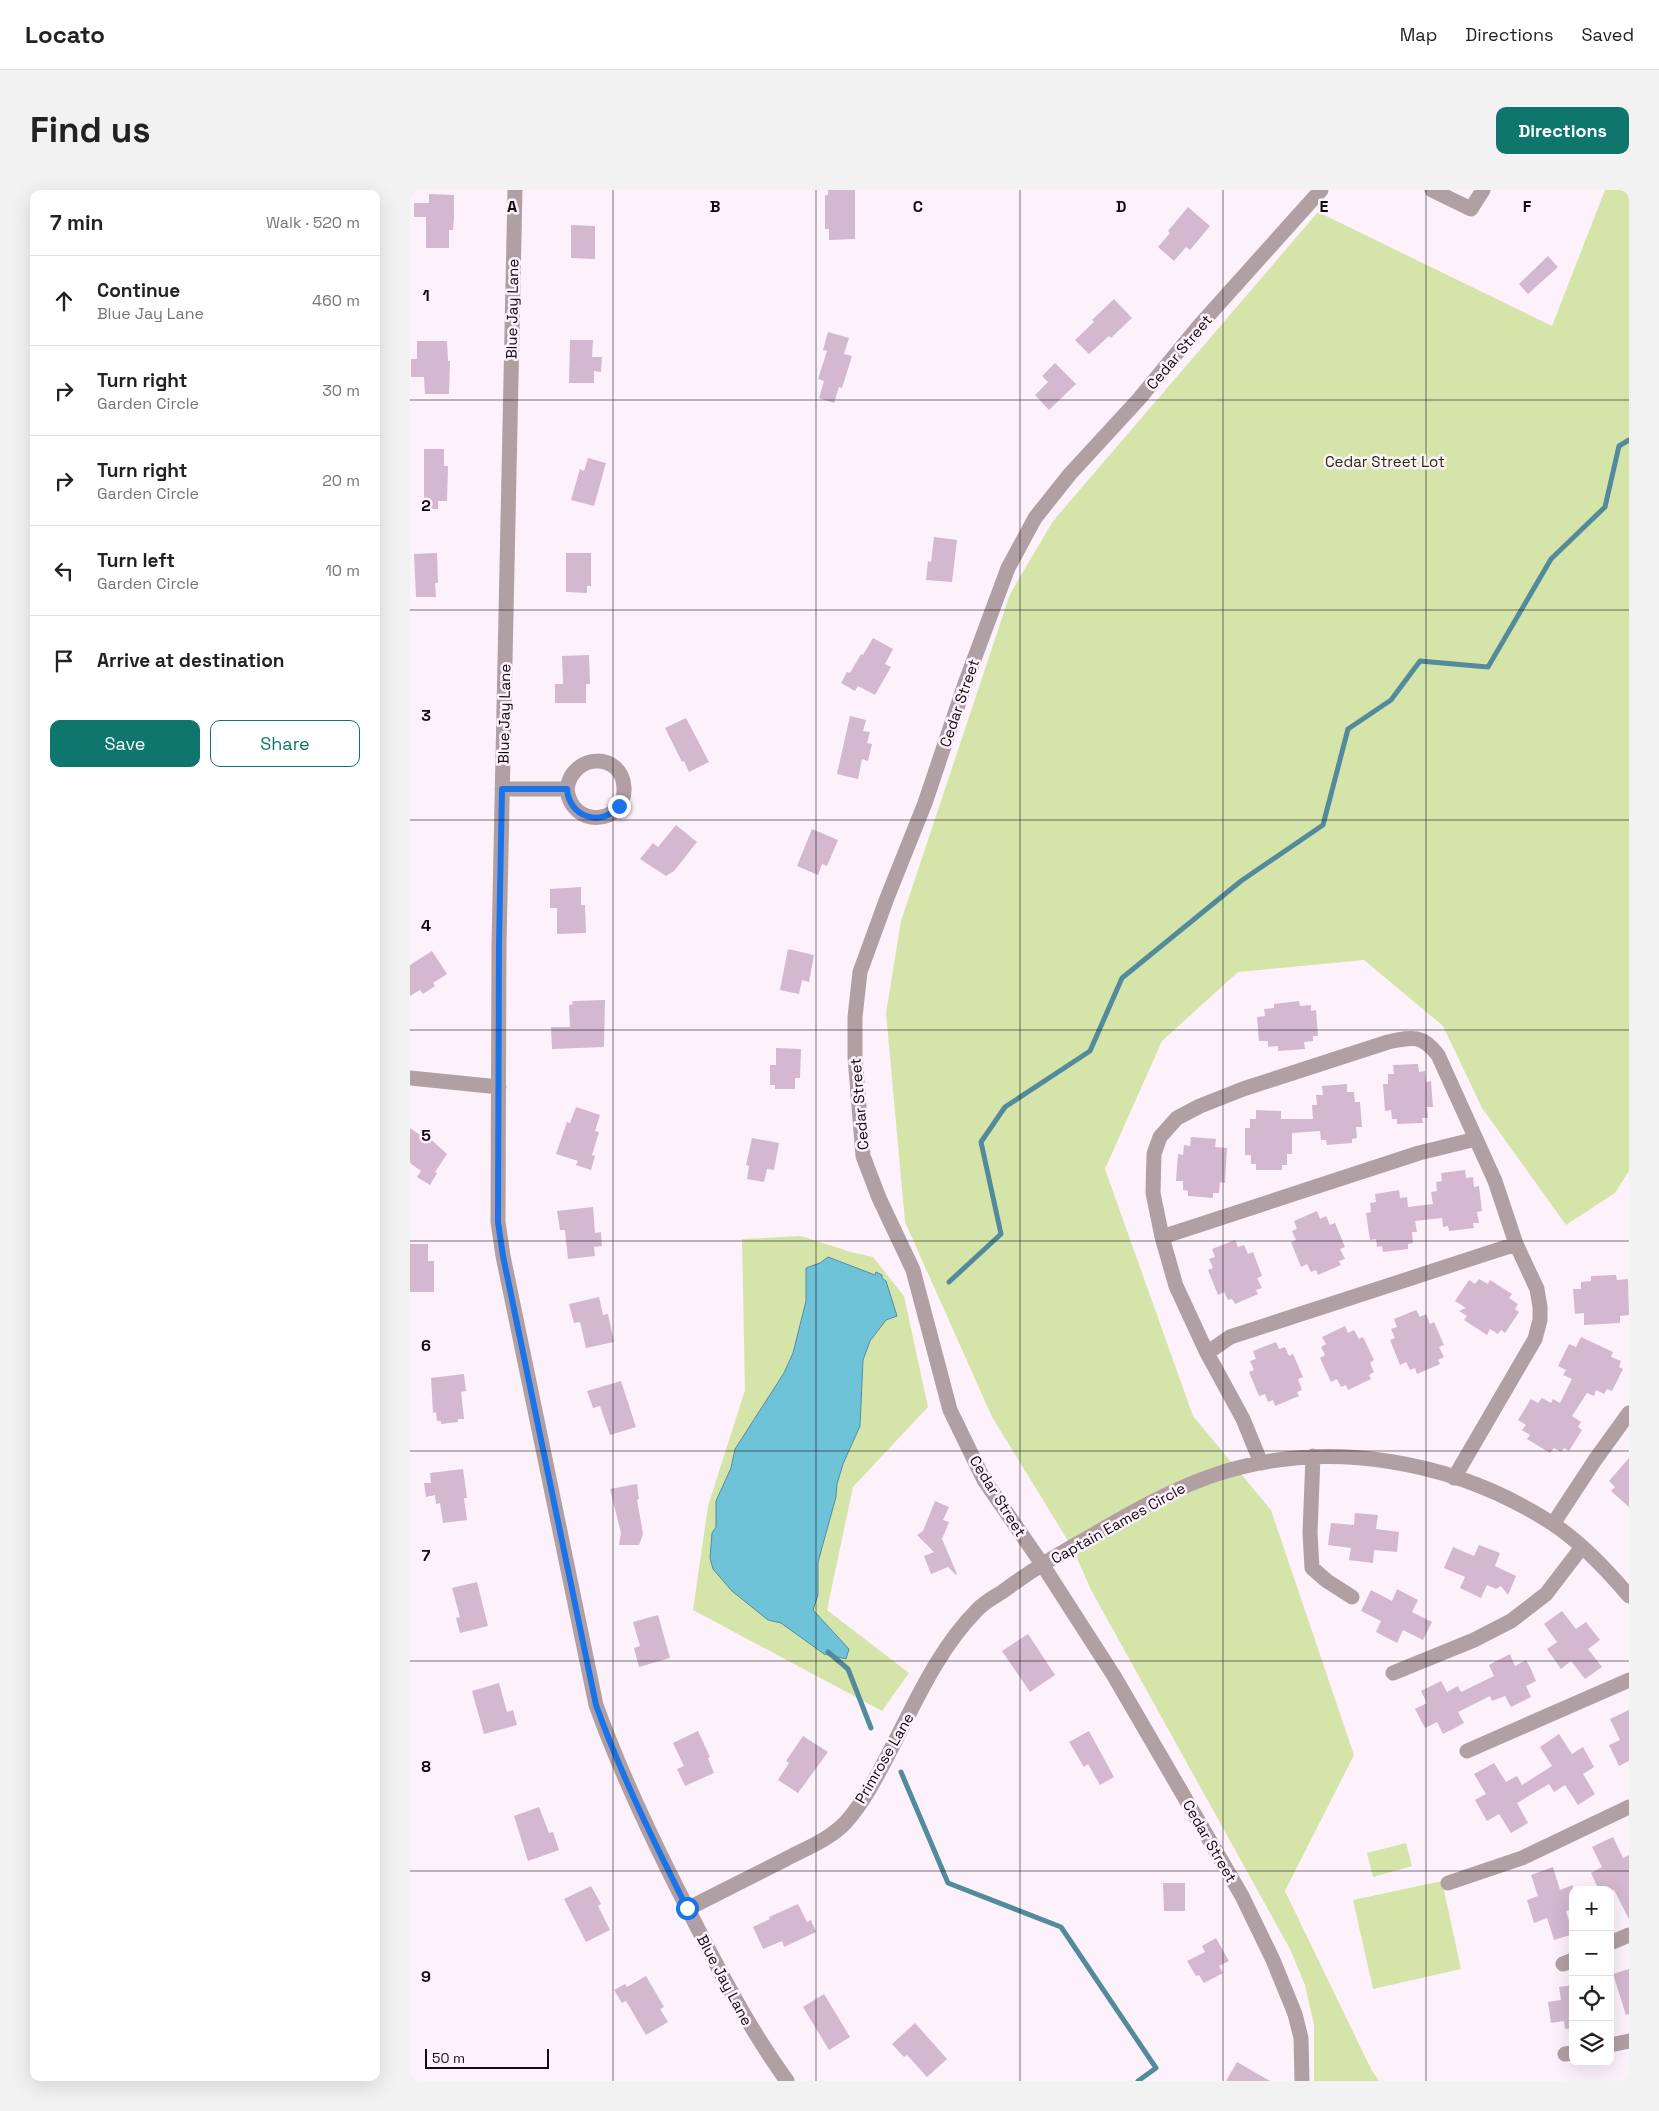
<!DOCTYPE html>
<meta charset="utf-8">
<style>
:root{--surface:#fff;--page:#f2f2f2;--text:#222;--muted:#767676;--line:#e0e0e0;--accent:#0f766e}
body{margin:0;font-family:"Space Grotesk",sans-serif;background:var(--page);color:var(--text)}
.controls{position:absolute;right:15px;bottom:15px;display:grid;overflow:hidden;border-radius:10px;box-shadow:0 5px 20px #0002}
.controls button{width:45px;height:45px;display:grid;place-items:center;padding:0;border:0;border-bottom:1px solid var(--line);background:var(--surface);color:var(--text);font:25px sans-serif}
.scale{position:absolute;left:15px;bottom:12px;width:124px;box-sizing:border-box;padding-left:5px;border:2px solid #110810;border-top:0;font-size:14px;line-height:18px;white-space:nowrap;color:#110810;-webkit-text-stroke:4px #fdf2fc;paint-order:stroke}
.stop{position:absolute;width:15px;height:15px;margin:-11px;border:4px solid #1a73e8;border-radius:50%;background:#fff}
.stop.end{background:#1a73e8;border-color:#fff;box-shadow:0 1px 5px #0008}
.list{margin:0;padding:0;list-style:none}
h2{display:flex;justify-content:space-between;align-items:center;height:65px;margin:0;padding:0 20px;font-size:21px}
h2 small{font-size:16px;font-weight:400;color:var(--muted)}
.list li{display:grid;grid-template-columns:32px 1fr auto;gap:15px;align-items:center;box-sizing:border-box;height:90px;padding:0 20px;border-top:1px solid var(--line)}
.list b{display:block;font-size:19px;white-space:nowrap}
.list p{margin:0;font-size:16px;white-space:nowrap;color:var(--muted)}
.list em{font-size:16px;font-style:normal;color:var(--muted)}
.actions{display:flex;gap:10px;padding:15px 20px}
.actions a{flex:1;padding:11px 0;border:1px solid var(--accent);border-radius:10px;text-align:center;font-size:18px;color:var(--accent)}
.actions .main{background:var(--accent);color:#fff}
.icon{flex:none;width:28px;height:28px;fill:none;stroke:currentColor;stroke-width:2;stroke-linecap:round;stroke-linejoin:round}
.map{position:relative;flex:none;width:1219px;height:1891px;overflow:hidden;border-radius:10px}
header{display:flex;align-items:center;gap:30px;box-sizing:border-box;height:70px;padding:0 25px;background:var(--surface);border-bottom:1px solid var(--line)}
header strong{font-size:24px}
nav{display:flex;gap:28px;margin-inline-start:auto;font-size:18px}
.intro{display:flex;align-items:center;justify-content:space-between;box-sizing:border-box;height:120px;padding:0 30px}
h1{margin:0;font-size:35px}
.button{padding:12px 22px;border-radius:10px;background:var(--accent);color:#fff;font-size:18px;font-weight:700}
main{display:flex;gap:30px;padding:0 30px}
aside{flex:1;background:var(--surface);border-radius:10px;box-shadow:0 5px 20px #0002}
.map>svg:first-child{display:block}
</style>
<header>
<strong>Locato</strong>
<nav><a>Map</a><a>Directions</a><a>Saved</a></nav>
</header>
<div class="intro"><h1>Find us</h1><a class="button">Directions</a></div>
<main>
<aside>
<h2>7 min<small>Walk · 520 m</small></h2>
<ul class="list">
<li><svg class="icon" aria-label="ahead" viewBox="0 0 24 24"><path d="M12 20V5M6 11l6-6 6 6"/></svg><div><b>Continue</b><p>Blue Jay Lane</p></div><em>460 m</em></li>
<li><svg class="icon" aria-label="right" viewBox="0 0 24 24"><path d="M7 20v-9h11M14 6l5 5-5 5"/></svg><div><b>Turn right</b><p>Garden Circle</p></div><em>30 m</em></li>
<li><svg class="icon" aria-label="right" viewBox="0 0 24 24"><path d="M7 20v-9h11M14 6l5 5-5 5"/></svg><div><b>Turn right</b><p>Garden Circle</p></div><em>20 m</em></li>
<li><svg class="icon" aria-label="left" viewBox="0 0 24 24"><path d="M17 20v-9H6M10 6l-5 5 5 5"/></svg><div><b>Turn left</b><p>Garden Circle</p></div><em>10 m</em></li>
<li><svg class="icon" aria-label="arrive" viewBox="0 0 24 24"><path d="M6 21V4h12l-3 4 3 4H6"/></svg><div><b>Arrive at destination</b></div></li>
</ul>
<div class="actions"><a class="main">Save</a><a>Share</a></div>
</aside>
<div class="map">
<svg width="1219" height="1891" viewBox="0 0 1219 1891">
<rect width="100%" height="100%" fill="#fdf2fc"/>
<!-- green -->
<path fill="#d5e5aa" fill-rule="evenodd" d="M1195,0h24v981l-14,22 -49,32 -84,-117 -39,-82 -79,-66 -126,12 -76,69 -57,128 88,247 78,94 83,245 -69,136 86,178 8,12h-65v-56l-9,-40 -15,-36 -199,-359 -18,-41 -81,-132 -87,-195 -19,-209 15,-92 109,-327 43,-73 265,-309 234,114z
M391,1046l50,16 22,5 31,39 24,111 -75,80 -26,123 82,63 -27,38 -189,-101 15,-104 37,-116 -3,-151zM419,1067l46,19 11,44 -16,21 -7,19 -3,66 -17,38 -6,20 -1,13 -18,65v33l-5,15 36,39 -25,5 -43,-31 -13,-3 -56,-87 4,-6v-26l15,-33 4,-19 49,-76 9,-20 13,-52v-33l14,-5z
M996,1653l6,23 -39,11 -6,-24z
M1032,1691l19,88 -88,20 -20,-89z"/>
<!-- water -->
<path fill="#6fc3d9" stroke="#538b9d" d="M418,1067l47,18 1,-3 6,3v3l4,3 11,35 -11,4 -16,21 -7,19 -3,66 -17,38 -6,20 -1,13 -18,65v33l-5,15 36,39 -3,10 -22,-5 -43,-31 -13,-3 -36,-29 -19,-22 -3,-11 2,-25 4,-6v-26l15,-33 4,-19 49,-76 9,-20 13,-52v-33l14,-5z"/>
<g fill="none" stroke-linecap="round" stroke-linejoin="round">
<!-- stream -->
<path stroke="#538b9d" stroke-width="5" d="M539,1092l52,-48 -20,-92 24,-35 85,-56 32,-73 119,-97 82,-56 25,-96 43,-29 29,-39 68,6 63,-108 54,-52 14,-61 10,-6
M418,1462l20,17 23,59
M491,1582l47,111 113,44 95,141 -18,13"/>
</g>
<!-- building -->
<path fill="#d3b8d0" d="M418,0h27v49l-26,1v-11h-4v-34h3z
M19,4l25,1v23l-1,12h-4v18h-23v-31h-12v-14h15z
M778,17l22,19 -20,24 -4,-3 -12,14 -16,-14 12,-14 -2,-2z
M161,35l24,1v33l-24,-1z
M1138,66l10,11 -30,27 -9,-10z
M704,109l18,19 -21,20 -2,-2 -20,18 -14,-14 19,-18 -2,-2z
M418,142l21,6 -5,16 8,2 -10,32 -3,-1 -5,16 -15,-5 5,-17 -6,-2 9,-28 -4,-1z
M160,150h23l-1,17h10l-1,15 -7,-1v12h-25z
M7,151h30l1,20h2l-1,33h-24l-1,-17h-13v-18h6z
M645,173l21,21 -27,26 -14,-15 13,-13 -6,-6z
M14,259h20v17h4l-1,35h-9v8h-14z
M178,268l18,5 -12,43 -23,-6 9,-31 4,2z
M524,347l23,3 -5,42 -26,-2 2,-19 3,1z
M27,363l1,30h-3l1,14h-20l-2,-43z
M156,363h25v33h-4v7l-21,-1z
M463,448l20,11 -8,15 6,3 -16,28 -17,-9 -3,5 -14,-8 6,-11 3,1 11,-19 2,1z
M179,465l1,29h-4v19h-31v-19h8l-1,-28z
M440,526l16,4 -3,11 7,1 -3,11 5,1 -4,17 -6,-2 -4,20 -21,-5z
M276,528l23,44 -20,10 -5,-11 -2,1 -17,-34z
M266,635l21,17 -23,29 -8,5 -26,-17 13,-16 5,4z
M402,639l26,11 -11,26 -5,-2 -4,11 -21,-9z
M171,697v18h4l1,28 -29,1v-26h-7v-19z
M378,759l26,6 -5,27 -7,-2 -3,14 -19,-4z
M22,761l15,23 -14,9 2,3 -12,8 -3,-4 -10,6v-31z
M195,810l-1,47 -52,2 -1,-22h19l-1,-22 4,-1 -1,-3z
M889,811l1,5 11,-1v6l5,-1 2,26h-5v5l-9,1 1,7 -27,2v-5l-10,1v-6h-9l-2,-24 8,-1 -1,-7 10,-1v-4z
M366,858l25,1 -1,29h-5v11h-20v-4h-5v-20h6z
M1008,874l1,8 6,-1 1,11 5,-1 2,26h-6l1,11h-6l1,5 -26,1v-5h-5l-1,-9 -6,1 -2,-27h5v-10h6l-1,-9z
M937,894v8h7l1,10h5l2,25h-6l1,11 -5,1v4l-25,2 -1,-5h-5l-1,-9 -28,2v21h-5v11h-5v5h-26v-6h-5v-9h-6v-27h5v-9h6v-9l25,1v8h32l-1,-14h5l-1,-10h7l-1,-9z
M166,917l24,8 -5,16 4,1 -7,23 3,1 -4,14 -15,-5 2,-4 -22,-7 11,-32 3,1z
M0,938l13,9 2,-3 22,20 -12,18 2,1 -7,12 -13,-8 4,-6 -11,-8z
M781,947l25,2 -1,8 12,1 -2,35 -5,-1 -1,11h-6v5l-25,-2v-5l-5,-1v-9h-7l2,-27 5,1 1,-10 6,1z
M342,948l27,5 -5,27 -7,-1 -3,13 -17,-3 2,-13 -3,-1z
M1055,980l1,8 7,-1 1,10 5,-1 3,25 -5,1 2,11h-6l1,5 -25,3 -1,-5 -5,1 -1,-9 -27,3 2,11h-5l1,11 -5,1v5l-25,3 -1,-6 -5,1 -1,-8 -6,1 -4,-27 5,-1 -1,-9 6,-1 -1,-8 24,-4 1,8 7,-1 1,10 25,-3 -2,-12 6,-1 -1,-9 6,-1 -1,-8z
M183,1017l2,26 6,-1 1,14 -8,1 1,9 -27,3 -3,-29h-5l-3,-19z
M907,1021l3,8 6,-3 4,9 5,-2 10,24 -5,2 5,10 -6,2 2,4 -23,10 -2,-5 -5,2 -4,-8 -6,3 -10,-25 5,-2 -4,-9 5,-2 -3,-8z
M825,1050l3,7 6,-2 4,9 5,-2 9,24 -5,2 5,10 -6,2 2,4 -23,10 -3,-5 -4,1 -4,-8 -6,3 -10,-25 5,-2 -4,-9 6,-2 -3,-8z
M0,1054h18v17h6v31h-24z
M1206,1085l1,5 11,-1 1,36 -9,1v7l-36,2v-12l-9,1 -2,-25h8v-7l10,-1v-5z
M1069,1089l9,5 2,-4 22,14 -3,4 9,6 -3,5 4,3 -14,21 -4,-3 -3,4 -8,-5 -3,6 -23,-15 3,-4 -8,-5 7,-3 -11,-7 14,-21 6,4z
M189,1107l4,18 5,-1 6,28 -28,6 -6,-26 -6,1 -5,-19z
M1006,1120l4,7 6,-3 4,10 4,-2 10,23 -5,2 5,10 -6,3 2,4 -23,10 -2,-6 -5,2 -4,-8 -6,3 -10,-25 5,-2 -4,-9 6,-2 -3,-8z
M935,1136l3,7 6,-3 5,9 4,-2 11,23 -4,3 4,9 -5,3 2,4 -23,11 -2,-5 -5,2 -4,-8 -6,3 -11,-24 5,-3 -4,-8 5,-3 -4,-7z
M1171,1147l32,15 -2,5 10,4 -2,6 4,2 -11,22 -5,-2 -3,5 -8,-4 -2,6 -7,-3 -15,23 9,6 -3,5 4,3 -13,21 -5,-3 -3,4 -7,-4 -4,5 -23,-14 3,-4 -8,-5 4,-5 -8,-5 13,-21 7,4 4,-5 9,5 2,-4 7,4 12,-24 -9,-4 3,-5 -8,-4 11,-22 7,3z
M866,1152l3,7 6,-2 4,9 4,-2 10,23 -5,2 4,11 -5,2 2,4 -24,10 -2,-6 -5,2 -3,-8 -6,2 -10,-24 5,-2 -4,-9 6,-2 -3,-8z
M54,1184l2,17 -5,1 3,27h-6v3l-17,2v-3h-4l-1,-9 -3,1 -2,-35z
M211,1191l15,46 -26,8 -10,-29 -7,2 -6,-17z
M1219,1268v49l-18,-16 4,-4 -6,-6z
M53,1279l4,29h-3l3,22 -24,3 -3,-20 -4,1 -1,-9 -9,2 -2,-14h7l-1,-10z
M227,1294l2,15 -2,1 6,34 -4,11h-20l2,-12 -11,-44z
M525,1311l14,6 -6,13 6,2 -7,17 15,35 -1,1 -8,-8 -17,7 -7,-18 10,-4 -17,-17 6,-4z
M945,1323l23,2 -2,14 23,3 -2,20 -23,-2 -1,13 -24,-3 2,-12 -23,-3 3,-22 23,2z
M1069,1355l21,8 -5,13 21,10 -8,19 -7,-9 -5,3 -9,-4 -6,13 -21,-10 5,-11 -21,-9 9,-21 21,9z
M67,1392l11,44 -28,7 -4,-15 4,-1 -8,-29z
M987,1399l21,11 -6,12 20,10 -9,18 -20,-10 -6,13 -21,-11 5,-11 -20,-10 10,-21 21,11z
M1152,1421l14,18 10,-7 14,18 -12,9 14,18 -17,12 -14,-18 -10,8 -14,-20 10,-7 -13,-18z
M248,1425l12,43 -31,9 -5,-19 6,-2 -7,-24z
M618,1444l27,41 -25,17 -28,-41z
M1100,1464l5,12 11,-6 5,9 5,12 -10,5 5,11 -20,10 -6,-11 -13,5 -2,-5 -32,16 6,11 -11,6 -10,5 -6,-12 -12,6 -10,-19 12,-6 -6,-12 20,-10 6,11 11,-6 3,6 33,-16 -5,-11z
M89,1493l8,29 6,-2 4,15 -33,9 -12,-43z
M1219,1520v51l-10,5 -10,-21 11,-5 -10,-21z
M288,1541l12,26 -2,1 6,15 -29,13 -8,-17 7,-3 -11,-23z
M679,1541l25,46 -14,8 -12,-21 -4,3 -15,-25z
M1149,1544l13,20 11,-7 11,20 -11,7 12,20 -17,11 -13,-20 -11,7 -5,-8 -32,19 11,20 -17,10 -12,-19 -12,7 -12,-21 11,-6 -12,-20 20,-11 12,19 11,-6 5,9 30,-19 -12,-19z
M393,1546l25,16 -30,41 -20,-13 11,-17 -3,-2z
M129,1617l10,26 4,-1 6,18 -31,11 -14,-45z
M1203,1647l10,21 6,-3v64l-15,-29h-15l-8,-17 11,-6 -10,-20z
M1143,1677l7,23 13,-5v24l-7,2 7,23 -19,6 -7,-22 -13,5 -7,-23 11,-4 -7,-21z
M753,1693h22v28h-21z
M181,1696l10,18 -3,2 12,24 -24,12 -22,-43z
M388,1714l9,18 4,-2 5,12 -32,15 -2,-6 -19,8 -10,-22 17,-8 -1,-2z
M806,1748l13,23 -10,5 4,7 -19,10 -5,-8 -3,1 -9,-15 18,-9 -3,-6z
M1219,1779v45l-3,1 -13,-41z
M236,1786l18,31 -4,2 8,13 -22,13 -20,-34 -4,2 -8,-13 11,-6 2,3z
M1163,1795v43l-8,1 -1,-8 -13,2 -3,-21 13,-2 -2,-13z
M414,1804l26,43 -21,13 -26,-43z
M505,1833l32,36 -20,18 -20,-22 -3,2 -12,-13z
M827,1872l33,19h-44z"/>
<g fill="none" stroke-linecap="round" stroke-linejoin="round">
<!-- minor -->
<path stroke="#b1a0a3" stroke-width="15" d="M105,0l-16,755 -1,277 5,34 93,449c27,75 62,147 99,218 28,55 56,108 92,158
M1022,0l39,19 12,-19
M92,599h65c4,40 59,36 57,-1 -1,-36 -52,-36 -57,1
M0,888l89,9
M752,1047l14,49 31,67 23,-16 286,-93
M797,1163l36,66 18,44
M903,1266l-3,77 2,35 15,13 25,16
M1044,1288l81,-139 5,-19v-13l-3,-18 -21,-45 -21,-63 -57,-126c-16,-21 -26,-18 -50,-13l-145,47 -43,17 -23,12 -17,19 -6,17 -1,39 9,44 257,-84 57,-14
M1143,1334l42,-64 34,-47
M983,1483l81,-33 37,-19 35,-27 36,-47
M1057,1561l162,-71
M1038,1693l74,-25 107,-51
M277,1719c33,-17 66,-33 99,-50 21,-11 44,-20 60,-37 18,-20 31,-46 43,-69 26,-50 49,-104 89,-144 7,-7 16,-12 24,-17 28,-21 58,-39 89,-56 41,-24 81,-47 126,-62 111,-36 238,-14 336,50 29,19 54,46 76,72
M1200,1753l19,-8
M1153,1774l10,-4
M1200,1855l19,-4
M1155,1864l8,-1
M892,1891l-1,-43 -6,-24 -22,-54 -31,-64 -128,-220 -72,-112 -58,-84 -34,-70 -37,-140 -34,-72 -16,-42 -8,-99v-40l5,-45 27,-74 38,-95 41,-122 42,-113 27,-50 35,-44 69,-75 60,-73 122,-136"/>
</g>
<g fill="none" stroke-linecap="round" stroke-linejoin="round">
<!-- route -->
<path stroke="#1a73e8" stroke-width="6" d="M209,616c-18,22 -50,11 -52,-17h-65l-3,156 -1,277 5,34 93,449c25,70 58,137 91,203"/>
</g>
<!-- grid -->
<path fill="none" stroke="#110810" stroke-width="1" stroke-opacity="0.55" d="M203,0v1891M406,0v1891M610,0v1891M813,0v1891M1016,0v1891M0,210h1219M0,420h1219M0,630h1219M0,840h1219M0,1051h1219M0,1261h1219M0,1471h1219M0,1681h1219"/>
<g text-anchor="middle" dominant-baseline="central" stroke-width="5" stroke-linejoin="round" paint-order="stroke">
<!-- street labels -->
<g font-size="15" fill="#110810" stroke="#fdf2fc">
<text transform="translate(102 119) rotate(-89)">Blue Jay Lane</text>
<text transform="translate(769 162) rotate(-50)">Cedar Street</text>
<text transform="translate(549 513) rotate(-71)">Cedar Street</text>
<text transform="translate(94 524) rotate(-89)">Blue Jay Lane</text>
<text transform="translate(449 914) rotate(-95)">Cedar Street</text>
<text transform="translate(588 1306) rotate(58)">Cedar Street</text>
<text transform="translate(708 1333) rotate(-29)">Captain Eames Circle</text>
<text transform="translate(474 1568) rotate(-60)">Primrose Lane</text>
<text transform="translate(800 1651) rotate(60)">Cedar Street</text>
<text transform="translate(315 1790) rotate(62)">Blue Jay Lane</text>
</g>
<!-- park labels -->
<g font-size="15" fill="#252e00" stroke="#fdf2fc">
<text x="975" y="271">Cedar Street Lot</text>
</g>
</g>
<g font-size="16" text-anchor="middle" font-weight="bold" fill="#110810" stroke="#fdf2fc" stroke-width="5" stroke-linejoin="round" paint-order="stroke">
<text x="102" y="22">A</text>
<text x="305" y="22">B</text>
<text x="508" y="22">C</text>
<text x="711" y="22">D</text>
<text x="914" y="22">E</text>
<text x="1117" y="22">F</text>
<text x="16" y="111">1</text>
<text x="16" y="321">2</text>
<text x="16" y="531">3</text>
<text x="16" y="741">4</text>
<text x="16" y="951">5</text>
<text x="16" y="1161">6</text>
<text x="16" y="1371">7</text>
<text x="16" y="1582">8</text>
<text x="16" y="1792">9</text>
</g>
</svg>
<div class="controls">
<button>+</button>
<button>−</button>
<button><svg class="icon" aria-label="locate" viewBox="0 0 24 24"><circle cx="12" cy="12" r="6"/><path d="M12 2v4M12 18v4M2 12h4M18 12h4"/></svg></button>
<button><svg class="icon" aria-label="layers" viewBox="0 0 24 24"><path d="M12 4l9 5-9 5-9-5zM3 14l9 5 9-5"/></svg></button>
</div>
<div class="scale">50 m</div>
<div class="stop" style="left:277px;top:1718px"></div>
<div class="stop end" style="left:209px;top:616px"></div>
</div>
</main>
